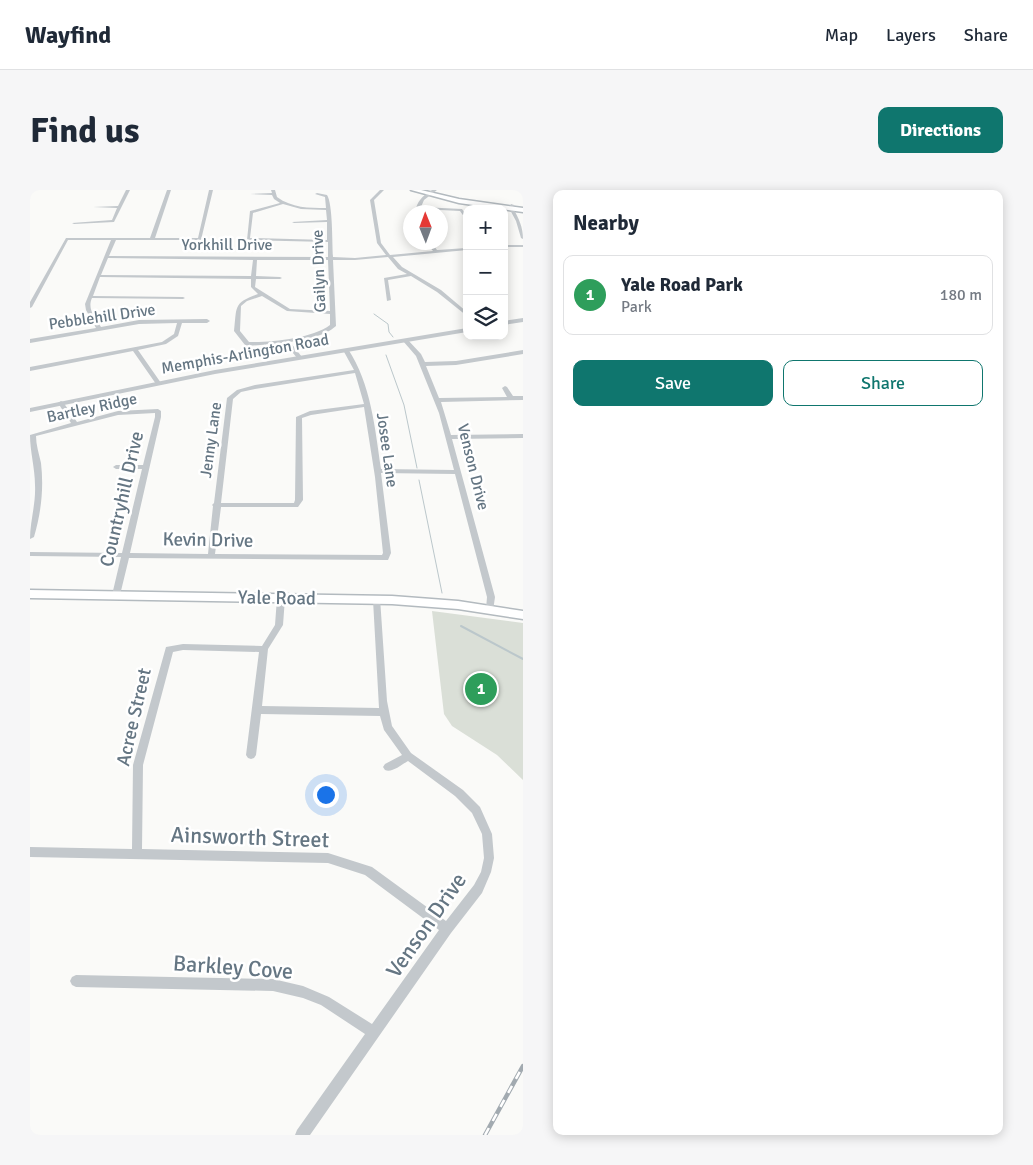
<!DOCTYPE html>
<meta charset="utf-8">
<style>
:root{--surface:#fff;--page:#f6f6f7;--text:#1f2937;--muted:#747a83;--line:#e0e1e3;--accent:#0f766e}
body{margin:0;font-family:Signika,sans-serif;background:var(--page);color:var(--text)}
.controls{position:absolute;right:15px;top:15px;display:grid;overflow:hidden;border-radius:10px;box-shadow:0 2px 12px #0003}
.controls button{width:45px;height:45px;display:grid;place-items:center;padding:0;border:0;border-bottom:1px solid var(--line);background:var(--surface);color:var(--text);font:25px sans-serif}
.compass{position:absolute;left:373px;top:15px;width:45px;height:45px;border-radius:50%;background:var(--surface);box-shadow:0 2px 12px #0003;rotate:359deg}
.you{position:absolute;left:295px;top:604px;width:18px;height:18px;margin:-12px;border:4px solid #fff;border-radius:50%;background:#1a73e8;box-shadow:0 0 0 8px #1a73e833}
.badge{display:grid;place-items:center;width:32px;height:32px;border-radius:50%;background:var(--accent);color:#fff;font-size:16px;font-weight:700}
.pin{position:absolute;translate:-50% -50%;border:2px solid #fff;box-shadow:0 1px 5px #0006}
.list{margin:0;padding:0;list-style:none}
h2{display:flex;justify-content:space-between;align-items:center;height:65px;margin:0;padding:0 20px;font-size:21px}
h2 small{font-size:16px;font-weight:400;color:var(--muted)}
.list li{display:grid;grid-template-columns:32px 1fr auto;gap:15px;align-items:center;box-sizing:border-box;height:80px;margin:0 10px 10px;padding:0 10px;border:1px solid var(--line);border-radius:10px}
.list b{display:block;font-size:19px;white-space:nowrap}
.list p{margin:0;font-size:16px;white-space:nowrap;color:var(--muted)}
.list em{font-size:16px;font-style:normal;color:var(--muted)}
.actions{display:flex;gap:10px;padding:15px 20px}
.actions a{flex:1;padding:11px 0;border:1px solid var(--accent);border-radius:10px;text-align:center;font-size:18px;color:var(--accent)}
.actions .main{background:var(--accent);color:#fff}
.icon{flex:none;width:28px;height:28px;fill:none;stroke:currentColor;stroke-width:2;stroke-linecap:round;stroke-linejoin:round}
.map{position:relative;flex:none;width:493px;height:945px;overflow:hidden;border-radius:10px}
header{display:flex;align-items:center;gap:30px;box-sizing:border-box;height:70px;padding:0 25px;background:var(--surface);border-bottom:1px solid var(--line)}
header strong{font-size:24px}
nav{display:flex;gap:28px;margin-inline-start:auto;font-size:18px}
.intro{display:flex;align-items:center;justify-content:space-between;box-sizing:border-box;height:120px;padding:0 30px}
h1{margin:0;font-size:35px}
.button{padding:12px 22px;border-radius:10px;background:var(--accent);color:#fff;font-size:18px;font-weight:700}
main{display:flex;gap:30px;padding:0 30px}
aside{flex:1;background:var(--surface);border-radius:10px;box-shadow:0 2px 12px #0003}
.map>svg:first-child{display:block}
</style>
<header>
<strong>Wayfind</strong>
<nav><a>Map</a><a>Layers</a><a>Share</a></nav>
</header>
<div class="intro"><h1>Find us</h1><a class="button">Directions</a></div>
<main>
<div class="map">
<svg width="493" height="945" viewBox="0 0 493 945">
<rect width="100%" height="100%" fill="#fafaf8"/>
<!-- green -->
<path fill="#dadfd7" d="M402,421l91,12v157l-26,-25 -45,-29 -8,-12z"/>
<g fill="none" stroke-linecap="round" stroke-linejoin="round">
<!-- stream-far1 -->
<path stroke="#bbc7cb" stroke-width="1" d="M344,124l14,10 1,8 4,5
M356,165l18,50 13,63
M389,290l23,113"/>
<!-- stream -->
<path stroke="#bbc7cb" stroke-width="2" d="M431,436l62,33"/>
<defs>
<path id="secondary" d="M381,0h10l38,9 64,9v4l-64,-9z
M0,400l362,6 66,5 65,10v8l-65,-10 -66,-5 -362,-6z"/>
</defs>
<!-- secondary casing -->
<use href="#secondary" stroke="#b3babf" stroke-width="3"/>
<!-- minor -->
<path fill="#c3c8cc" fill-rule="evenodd" d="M96,0h4l-16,32 -40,2 -2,-1 40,-3 5,-12 -24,-1 25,-1z
M137,0h4l-16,48h43l11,-48h4l-12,50h-85l-7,16 219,1v-15l-81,-2 3,-29 30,-8 -6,-4 -2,-4 -22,-1 22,-1 -1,-3h4l2,7c15,11 32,11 49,11l-1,-11 -10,-3 2,-1 10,2c6,9 5,50 6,62l22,1 31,-3 -9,-12 -7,-43 10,-10h4l-10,10 7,43 9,12 43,-4 -7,-9h5l6,8 30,-2v2l-74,7 9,10 39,23 26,22v4l-30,-24 -26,-16 -23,4 3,20 -4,1 -3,-23 23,-4 -9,-5 -10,-12 -33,3h-22l3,66c-12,11 -31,13 -46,16l12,15 -3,2 -2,-1 -12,-15 -38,3 -2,-1 -11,-14c3,-25 -1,-28 24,-37l-7,-7v-8l-151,-2 -7,19 90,1 2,1 -2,1 -91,-1c-5,11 3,20 9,29l38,-7 68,-1 3,2 -3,2h-25l-4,13 -12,8 -28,6 23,33 -1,1h-4l-23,-33 -103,20v-4l132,-25 12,-8 3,-11 -38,1 -109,19v-4l66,-11 -10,-18 -1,-6 26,-64h-43l-36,67 -2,1v-6l36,-64h84zM253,14l18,5 25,1 1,10 -35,2 2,1 33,-1v18l-77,-2 3,-25zM78,68l145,2 -2,16 -150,-1zM227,70h71l2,51 -40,-2 -35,-22 1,-8h24l2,-1 -2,-1 -24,-1zM232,106l25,15 43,3v11c-17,13 -60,18 -81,17l-9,-11 1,-25 6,-5z
M402,0h5l-13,10 -3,7 41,2 5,7v5l-7,-10 -39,-2 1,3h-4l-2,-4c3,-9 8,-13 16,-18z
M481,14l3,1 -1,3c6,11 10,19 10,31l-2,-1 -5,-17 -7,-13z
M474,55h19v2h-19z
M373,149h4l14,15 4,8 31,-1 67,-11v4l-67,11 -30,1 13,32 68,-1 -5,-9 3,-2 2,1 6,9h10v4l-82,2 10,33 72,-1v4l-71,1 43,158 -2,14h-6l-1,-2 1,-12 -32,-123 -74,-1 10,80 -3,7h-3l-256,-2 -9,37 -4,3 -4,-3 9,-38 -91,-1v-4l92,1 20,-84h-26l-3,-2 3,-2h27l12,-48v-4l-37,2 -82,21c0,9 3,18 5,27 3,26 0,50 -7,74l-4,2c0,-18 6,-35 5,-54 0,-17 -5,-33 -5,-50l41,-12 -13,-20 3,-2 2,1 14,20 41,-11 40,-2 3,2v6l-31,136 78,1 5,-48 -1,-1 2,-2 13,-105 10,-8 18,-5 99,-15 -11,-20 1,-1h4c23,35 27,79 33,120l73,1 -15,-57 -23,-57 -13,-15zM325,183l9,31 -54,7 -14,6 -1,83 -1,3h-73l12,-104 8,-7 14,-3zM334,217l11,70 8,76 -1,2 -167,-1 6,-47h77l5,-7 -1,-82 9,-3z
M251,405l4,3 -2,27 -15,24 -6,57 117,2 -6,-108 4,-3 3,1 7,103 5,25 19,27 52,37 17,17 12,27 2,24 -3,14 -9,21 -31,40 -141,202h-15l2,-5 68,-96 -44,-29 -18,-7 -30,-7 -197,-4 -4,-2 -2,-4 2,-4 4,-2 197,4 30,7 26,11 43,27 67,-94 -74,-55 -37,-12 -298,-6v-10l102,2 1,-84 33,-118 17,-3 79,2 13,-21 2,-27zM153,460l76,2 -13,103 2,3 3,1 3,-1 2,-3 5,-41 119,2 4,14 18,25 -17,9 -2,3 2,3c7,3 16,-5 23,-9l47,35 17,17 10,21 2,24 -3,14 -7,13 -28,36 -74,-54 -44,-14 -186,-4 1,-84 30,-113z"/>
<!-- tertiary -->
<path fill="#c3c8cc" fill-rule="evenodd" d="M493,128v4l-19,3v-4z
M437,138v4l-252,42 -185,38v-4l185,-38z"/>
<!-- secondary -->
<use href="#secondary" fill="#fff" fill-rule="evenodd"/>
<defs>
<path id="rail" d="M455,945l38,-69"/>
</defs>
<!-- rail casing -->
<use href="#rail" stroke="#a2aab0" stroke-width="4.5"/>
<!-- rail -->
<use href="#rail" stroke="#fff" stroke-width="2.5" stroke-dasharray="8" stroke-linecap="butt"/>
</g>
<g text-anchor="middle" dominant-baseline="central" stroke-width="5" stroke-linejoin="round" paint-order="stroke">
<!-- far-street labels -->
<g font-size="16" fill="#657683" stroke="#fff">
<text x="197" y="55">Yorkhill Drive</text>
<text transform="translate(289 81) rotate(-92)">Gailyn Drive</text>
<text transform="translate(72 127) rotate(-8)">Pebblehill Drive</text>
<text transform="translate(215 164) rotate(-10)">Memphis-Arlington Road</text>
<text transform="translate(62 218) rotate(-12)">Bartley Ridge</text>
<text transform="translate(181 250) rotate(-82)">Jenny Lane</text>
<text transform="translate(357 260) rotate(82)">Josee Lane</text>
<text transform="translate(443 277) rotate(76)">Venson Drive</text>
</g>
<!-- street labels -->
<g font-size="19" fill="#657683" stroke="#fff">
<text transform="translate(92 309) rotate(-77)">Countryhill Drive</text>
<text transform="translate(178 350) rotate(1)">Kevin Drive</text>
<text transform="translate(247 408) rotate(1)">Yale Road</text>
<text transform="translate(104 527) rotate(-77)">Acree Street</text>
</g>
<!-- near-street labels -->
<g font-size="22" fill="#657683" stroke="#fff">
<text transform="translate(220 647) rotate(2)">Ainsworth Street</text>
<text transform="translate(396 735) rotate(-55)">Venson Drive</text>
<text transform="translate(203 777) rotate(4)">Barkley Cove</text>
</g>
</g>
</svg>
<div class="controls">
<button>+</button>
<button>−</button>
<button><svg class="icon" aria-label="layers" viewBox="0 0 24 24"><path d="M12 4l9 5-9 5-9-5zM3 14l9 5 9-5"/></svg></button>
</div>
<svg class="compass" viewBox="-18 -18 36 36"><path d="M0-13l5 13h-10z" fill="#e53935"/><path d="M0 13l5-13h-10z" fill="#747a83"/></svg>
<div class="you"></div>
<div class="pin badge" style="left:451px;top:499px;background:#2e9e5b">1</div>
</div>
<aside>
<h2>Nearby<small></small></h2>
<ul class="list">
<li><span class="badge" style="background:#2e9e5b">1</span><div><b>Yale Road Park</b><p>Park</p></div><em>180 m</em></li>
</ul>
<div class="actions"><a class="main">Save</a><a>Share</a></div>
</aside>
</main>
